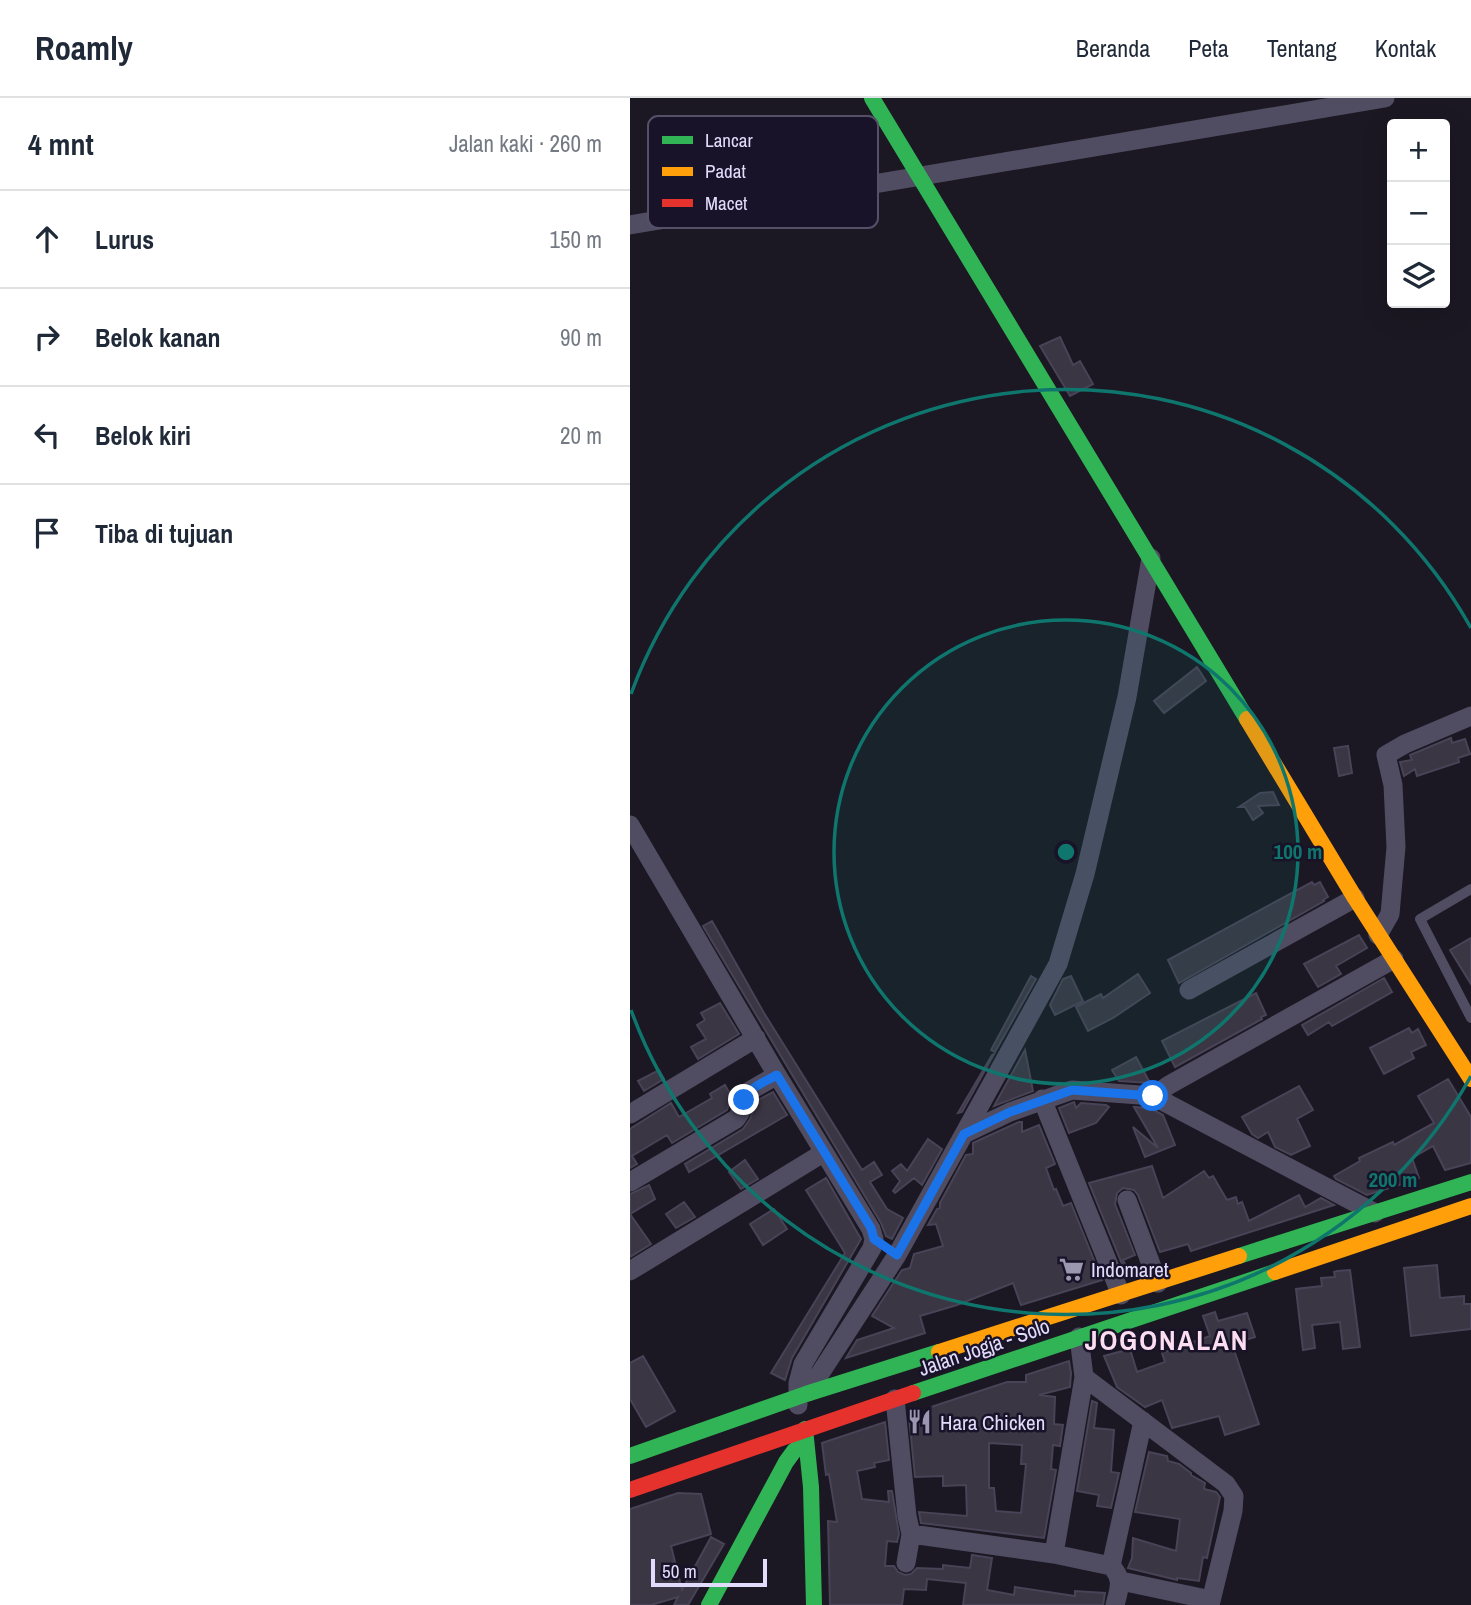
<!DOCTYPE html>
<html lang="id">
<meta charset="utf-8">
<style>
:root{--surface:#fff;--page:#f6f6f7;--text:#1f2937;--muted:#747a83;--line:#e0e1e3}
body{margin:0;font-family:"Archivo Narrow",sans-serif;background:var(--page);color:var(--text)}
.controls{position:absolute;right:21px;top:21px;display:grid;overflow:hidden;border-radius:7px;box-shadow:0 7px 28px #0002}
.controls button{width:63px;height:63px;display:grid;place-items:center;padding:0;border:0;border-bottom:2px solid var(--line);background:var(--surface);color:var(--text);font:35px sans-serif}
.scale{position:absolute;left:21px;bottom:18px;width:116px;box-sizing:border-box;padding-left:7px;border:4px solid #e2dcfc;border-top:0;font-size:19px;line-height:24px;white-space:nowrap;color:#e2dcfc;-webkit-text-stroke:5px #181328;paint-order:stroke}
.stop{position:absolute;width:21px;height:21px;margin:-16px;border:5px solid #1a73e8;border-radius:50%;background:#fff}
.stop.end{background:#1a73e8;border-color:#fff;box-shadow:0 2px 7px #0008}
.list{margin:0;padding:0;list-style:none}
h2{display:flex;justify-content:space-between;align-items:center;height:91px;margin:0;padding:0 28px;font-size:30px}
h2 small{font-size:23px;font-weight:400;color:var(--muted)}
.list li{display:grid;grid-template-columns:46px 1fr auto;gap:21px;align-items:center;box-sizing:border-box;height:98px;padding:0 28px;border-top:2px solid var(--line)}
.list b{display:block;font-size:26px;white-space:nowrap}
.list em{font-size:23px;font-style:normal;color:var(--muted)}
.icon{flex:none;width:38px;height:38px;fill:none;stroke:currentColor;stroke-width:2;stroke-linecap:round;stroke-linejoin:round}
.map{position:relative;flex:none;width:841px;height:1507px;overflow:hidden}
header{display:flex;align-items:center;gap:42px;box-sizing:border-box;height:98px;padding:0 35px;background:var(--surface);border-bottom:2px solid var(--line)}
header strong{font-size:33px}
nav{display:flex;gap:38px;margin-inline-start:auto;font-size:24px}
main{display:flex}
aside{flex:1;background:var(--surface)}
.map>svg:first-child{display:block}
</style>
<header>
<strong>Roamly</strong>
<nav><a>Beranda</a><a>Peta</a><a>Tentang</a><a>Kontak</a></nav>
</header>
<main>
<aside>
<h2>4 mnt<small>Jalan kaki · 260 m</small></h2>
<ul class="list">
<li><svg class="icon" aria-label="ahead" viewBox="0 0 24 24"><path d="M12 20V5M6 11l6-6 6 6"/></svg><div><b>Lurus</b></div><em>150 m</em></li>
<li><svg class="icon" aria-label="right" viewBox="0 0 24 24"><path d="M7 20v-9h11M14 6l5 5-5 5"/></svg><div><b>Belok kanan</b></div><em>90 m</em></li>
<li><svg class="icon" aria-label="left" viewBox="0 0 24 24"><path d="M17 20v-9H6M10 6l-5 5 5 5"/></svg><div><b>Belok kiri</b></div><em>20 m</em></li>
<li><svg class="icon" aria-label="arrive" viewBox="0 0 24 24"><path d="M6 21V4h12l-3 4 3 4H6"/></svg><div><b>Tiba di tujuan</b></div></li>
</ul>
</aside>
<div class="map">
<svg width="841" height="1507" viewBox="0 0 841 1507">
<rect width="100%" height="100%" fill="#1b1823"/>
<!-- building -->
<path fill="#3a3644" stroke="#484356" stroke-width="2" fill-rule="evenodd" d="M430,239l13,28 7,-4 13,23 -23,12 -30,-50z
M567,569l9,14 -42,32 -10,-12z
M821,640l1,5 13,-4 5,15 -12,4 1,4 -42,14 -2,-7 -11,7 -4,-14 12,-2 -2,-5z
M718,648l4,27 -13,3 -5,-28z
M643,694l6,13 -21,1 5,7 -10,7 -8,-13h-6l21,-14z
M682,784l2,3 6,-3 8,15 -5,3 1,1 -145,82 -11,-23z
M82,823l52,92 98,157 12,-8 8,13 -12,7 17,27 16,9 -11,21 -6,-3 -5,-13 -178,-297z
M729,837l8,13 -31,18 5,8 -23,13 -14,-23z
M841,840v46l-21,-34z
M508,876l12,19 -37,25 -25,13 -12,-24 25,-13 2,4z
M401,878l5,3 -41,73 -4,-2z
M441,878l12,25 -28,14 -5,-10 13,-26z
M754,880l8,14 -60,34 -3,-4 -21,13 -6,-10z
M626,895l10,22 -5,2 1,2 -87,48 -13,-26z
M90,905l19,31 -41,25 -7,-12 15,-8 -9,-14 8,-5 -4,-7z
M779,930l3,5 6,-4 8,16 -15,7 3,6 -30,16 -14,-26z
M395,952l8,41 -39,15z
M364,956l-32,58 -4,1 34,-58z
M506,959l14,26 -31,-2 -7,-11z
M29,972l5,9 -20,12 -6,-10z
M818,981l23,38v46l-26,7 -12,-24 -21,12 7,20 -4,2 -48,15 -31,-16 -2,-3 26,-15 -1,-3 34,-16 1,3 40,-22 -16,-27z
M95,987l7,12 -5,13 -55,33 -5,-8 -35,21 5,8 -7,4v-39l41,-26 8,14 33,-19 -2,-4z
M669,988l14,24 -16,9 13,27 -19,9 -16,-8 -7,-15 -10,6 -6,-4 -10,-17z
M143,994l14,23 -98,57 -4,-8 58,-35 7,-10 6,-18z
M444,1004l2,6 5,-5 25,2 3,2 -13,16 -27,10 -10,-25z
M504,1009l16,1 13,7 12,30 -30,12 -12,-30 25,21z
M389,1024h3v10l17,-7 16,39 -9,4 8,22 2,-1 7,17 8,-3 31,77 -81,25 -8,-22 -56,22 -37,11 5,17 -79,25 11,-18 37,-12 -22,-12 30,-46 8,-2 4,-14 29,-8 -7,-22 -8,1 9,-16 3,-1v-5l26,-48 7,-1v-11z
M298,1041l14,10 -20,36 -8,-7 -19,15 -2,-2 7,-10 -8,-10 9,-7 6,7z
M115,1062l13,19 -17,10 -12,-17z
M522,1068l11,32 41,-27 5,7 4,-2 14,24 9,-3 2,7 4,-2 7,19 50,-26 6,12 16,-9 13,7 -143,46 -3,-7 -28,8 -22,-57 -4,-5 -11,-2 -6,5 -2,11 20,51 -12,5 4,8 -3,1 -35,-86z
M196,1080l35,61 -69,119 -7,22 -14,-7 74,-120 -39,-63z
M19,1087l6,14 -25,15v-20z
M54,1104l11,15 -19,11 -10,-14z
M144,1111l13,20 -24,16 -13,-21z
M0,1116l21,30 -21,13z
M807,1167l3,33 24,-2v8h7v25l-60,7 -7,-68z
M720,1172l10,77 -17,2 -3,-27 -28,3 3,23 -12,2 -7,-61 26,-3 -1,-8 14,-1 -1,-5 3,-1z
M585,1214l3,9 29,-8 8,24 -23,7 27,80 -34,11 -6,-19 -47,12 -10,-28 -17,7 -28,-20 -13,-31 26,-7 7,23 28,-10 -3,-9 48,-17 -7,-20z
M13,1258l32,55 -29,16 -16,-28v-36z
M439,1263l2,12 -1,14 -31,8 16,2 -1,27 9,1 -3,21 -7,-1 -2,24 5,1 -12,68 -123,-15 -2,-11 48,4 -1,-31 -23,1v-10l-28,1 -6,-60 22,-2v-8l76,-25h19v-7zM359,1345l33,2 -1,19h5l-5,49 -25,-2 -2,-23h-5z
M462,1303l5,2 -3,25 20,2 -3,42 8,1 -8,35 -14,-2 2,-11 -22,-4z
M255,1324l4,38 -15,3 1,4 -18,4 5,28 27,3 -1,-11h4l7,43 -2,8 -10,-1 -2,25h9l4,6 7,3 6,-1 6,-6 26,1v-4l27,3 2,-13 20,3 -5,32 27,5 1,-8 60,9v-5l30,2 -2,12h-140l3,-22 -39,-4 -1,11 -22,-1 -2,16h-72l-2,-84 9,1 -8,-48 -3,1 -4,-32z
M519,1354l18,4 1,5 11,3 12,9v2l14,8 -1,6 12,3 4,5 -13,61 -4,-1 -4,24 -22,-3v2l-49,-12 4,-10 1,-20 43,13 4,-32 -45,-7z
M48,1395l23,1 10,40 -40,12 11,44 29,-53 13,7 -36,61h-14l4,-8 -27,8h-21v-96z"/>
<g fill="none" stroke-linecap="round" stroke-linejoin="round">
<!-- lane -->
<path stroke="#504d63" stroke-width="10" d="M841,791l-51,30 51,99"/>
<!-- street -->
<path stroke="#504d63" stroke-width="19" d="M0,127l755,-127
M0,727l147,250 94,154 3,10 -2,9 -69,116 -5,19v22
M748,837l12,-21 6,-67 -3,-62 -7,-30 19,-11 66,-28
M559,892l166,-92
M523,998l16,-11 225,-126
M412,1001l79,196
M0,1016l126,-76
M334,1036l46,-22 62,-22 81,6 222,117
M0,1084l106,-63 4,-6 6,-20 31,-18
M497,1102l31,83
M0,1173l193,-118
M454,1279l142,107 8,12 -1,15 -23,94
M178,1294l89,-137 161,-291 27,-90 42,-177 24,-139
M265,1301l12,117 4,18 -5,29
M281,1436l143,20 30,-177 -5,-40
M424,1456l57,12c13,13 8,23 4,39
M481,1468l32,-145
M491,1483l90,19"/>
<!-- fast -->
<path stroke="#30b455" stroke-width="16" d="M242,0l375,621
M609,1158l232,-74
M283,1295l362,-121
M175,1331l6,58 3,118
M0,1358l176,-62 133,-42
M79,1507l77,-143 8,-11 12,-9"/>
<!-- slow -->
<path stroke="#ff9f0a" stroke-width="16" d="M617,621l108,179 116,181
M645,1174l196,-66
M309,1254l300,-96"/>
<!-- jam -->
<path stroke="#e5322d" stroke-width="16" d="M0,1392l283,-97"/>
</g>
<g fill="none" stroke-linecap="round" stroke-linejoin="round">
<!-- route -->
<path stroke="#1a73e8" stroke-width="9" d="M114,1002c5,-13 21,-18 33,-25l94,153 3,11 23,16 67,-121 46,-22 62,-22 81,6"/>
</g>
<!-- distance rings -->
<circle cx="436" cy="754" r="232" fill="#0f766e" fill-opacity=".12"/>
<g fill="none" stroke="#0f766e" stroke-width="3.5">
<circle cx="436" cy="754" r="232"/>
<path d="M841 978A463 463 0 0 1 1 912M1 596A463 463 0 0 1 841 530"/>
</g>
<!-- icons -->
<defs>
<symbol id="supermarket-bare" viewBox="-9 -9 18 18"><path d="M-6-5.5h2.5l.6 2H6L4.5 2H-2.5L-4.4-4H-6ZM-1.5 3.2a1.3 1.3 0 1 0 .1 0ZM3 3.2a1.3 1.3 0 1 0 .1 0Z" fill="#9c97b0" stroke="#181328" stroke-width="2.5" paint-order="stroke"/></symbol>
<symbol id="restaurant-bare" viewBox="-9 -9 18 18"><path d="M-5-6h1v4h1v-4h1v4h1v-4h1v5L-1.5 .5V6h-2V.5L-5-1ZM5-6V6H3V1.5H1.5Q1.5-4 5-6Z" fill="#9c97b0" stroke="#181328" stroke-width="2.5" paint-order="stroke"/></symbol>
</defs>
<g fill-rule="evenodd">
<use href="#supermarket-bare" x="424" y="1154" width="35" height="35"/>
<use href="#restaurant-bare" x="272" y="1306" width="35" height="35"/>
</g>
<g text-anchor="middle" dominant-baseline="central" stroke-width="5" stroke-linejoin="round" paint-order="stroke">
<!-- poi labels -->
<g font-size="21" fill="#e2dcfc" stroke="#181328" text-anchor="start">
<text x="461" y="1171">Indomaret</text>
<text x="310" y="1324">Hara Chicken</text>
</g>
<!-- street labels -->
<g font-size="21" fill="#e2dcfc" stroke="#181328">
<text transform="translate(354 1249) rotate(-19)">Jalan Jogja - Solo</text>
</g>
<!-- district labels -->
<g font-size="28" font-weight="bold" letter-spacing="2" fill="#fcdef0" stroke="#181328">
<text x="537" y="1242">JOGONALAN</text>
</g>
</g>
<!-- legend -->
<rect x="18" y="18" width="230" height="112" rx="10" fill="#181328" stroke="#554f68" stroke-width="2"/>
<rect x="32" y="38" width="31" height="8" fill="#30b455"/>
<rect x="32" y="69" width="31" height="9" fill="#ff9f0a"/>
<rect x="32" y="101" width="31" height="8" fill="#e5322d"/>
<g font-size="19" fill="#e2dcfc">
<text x="75" y="49">Lancar</text>
<text x="75" y="80">Padat</text>
<text x="75" y="112">Macet</text>
</g>
<circle cx="436" cy="754" r="10" fill="#0f766e" stroke="#181328" stroke-width="3.5"/>
<g font-size="21" text-anchor="middle" font-weight="bold" fill="#0f766e" stroke="#181328" stroke-width="5" stroke-linejoin="round" paint-order="stroke">
<text x="668" y="761">100 m</text>
<text x="763" y="1089">200 m</text>
</g>
</svg>
<div class="controls">
<button>+</button>
<button>−</button>
<button><svg class="icon" aria-label="layers" viewBox="0 0 24 24"><path d="M12 4l9 5-9 5-9-5zM3 14l9 5 9-5"/></svg></button>
</div>
<div class="scale">50 m</div>
<div class="stop" style="left:523px;top:998px"></div>
<div class="stop end" style="left:114px;top:1002px"></div>
</div>
</main>
